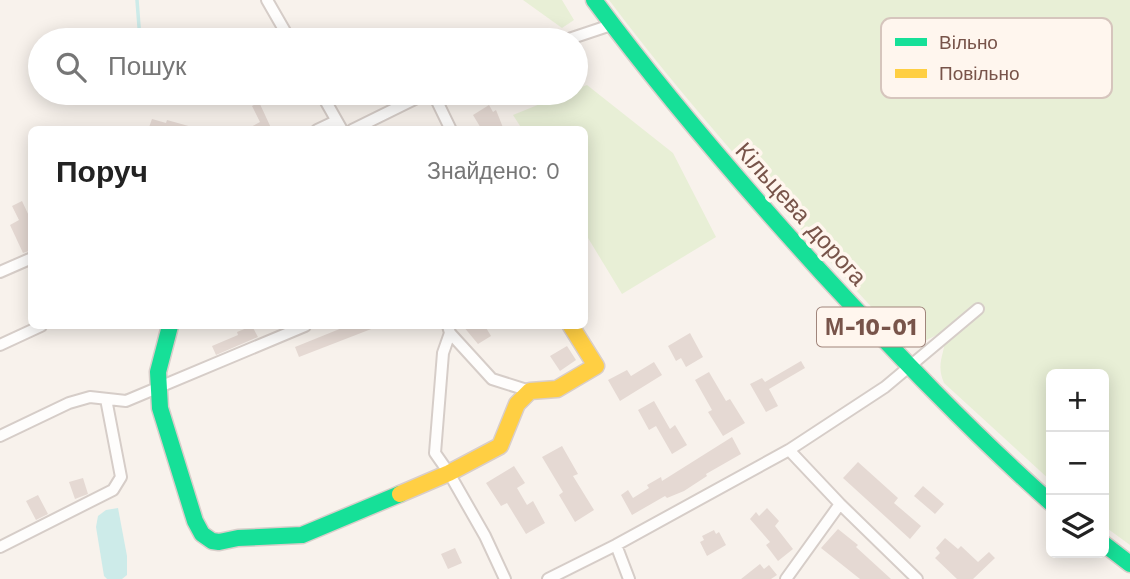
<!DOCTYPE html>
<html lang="uk">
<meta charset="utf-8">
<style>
:root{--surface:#fff;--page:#f2f2f2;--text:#222;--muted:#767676;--line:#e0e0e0}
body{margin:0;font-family:"Work Sans",sans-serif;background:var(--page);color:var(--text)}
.controls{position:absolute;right:21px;bottom:21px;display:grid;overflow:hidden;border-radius:10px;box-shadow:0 4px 18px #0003}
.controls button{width:63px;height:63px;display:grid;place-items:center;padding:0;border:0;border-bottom:2px solid var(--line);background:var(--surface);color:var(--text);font:35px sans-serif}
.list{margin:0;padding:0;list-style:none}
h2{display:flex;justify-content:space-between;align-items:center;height:91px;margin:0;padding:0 28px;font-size:30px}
h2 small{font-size:23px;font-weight:400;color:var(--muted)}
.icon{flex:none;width:38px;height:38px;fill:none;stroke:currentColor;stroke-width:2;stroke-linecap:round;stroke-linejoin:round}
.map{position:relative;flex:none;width:1130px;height:579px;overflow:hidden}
.search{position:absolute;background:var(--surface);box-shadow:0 4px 18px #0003;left:28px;top:28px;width:560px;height:77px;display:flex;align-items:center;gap:18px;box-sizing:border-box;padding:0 24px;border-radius:38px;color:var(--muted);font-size:26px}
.panel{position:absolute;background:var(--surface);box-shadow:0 4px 18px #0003;left:28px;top:126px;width:560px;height:203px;border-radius:10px}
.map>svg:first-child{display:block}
</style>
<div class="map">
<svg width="1130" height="579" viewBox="0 0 1130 579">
<rect width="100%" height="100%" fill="#f8f2ec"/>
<!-- green -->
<path fill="#e8efd6" d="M523,0h39l12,20 -12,8z
M609,0h521v545l-26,-19v-152h-53v107l-107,-98c-9,-21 2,-29 1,-49 -19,0 -26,21 -47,2 -100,-109 -200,-218 -289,-336z
M587,85l86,68 43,84 -94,57 -37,-61 -1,-103 -62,-1 -9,-14 54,-22h9v-4z"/>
<!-- water -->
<path fill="#cdebe9" d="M118,508l9,48v19l-5,4h-15l-3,-3 -8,-49 2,-11 8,-6z"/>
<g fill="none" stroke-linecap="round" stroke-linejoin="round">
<!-- stream -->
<path stroke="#cdebe9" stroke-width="3.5" d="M137,0l3,40"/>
</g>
<!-- building -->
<path fill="#e5d9d3" d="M259,102l13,28h-27l15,-8 -8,-16z
M489,105l4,7 3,-2 8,20h-22l-9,-15z
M152,119l14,4 1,-3 25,7v3h-44z
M22,201l7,15 3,-1v35l-9,3 -13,-28 9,-5 -7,-14z
M252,326l6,11 -42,18 -4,-9 26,-11 -1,-3z
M347,326h32l-80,31 -4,-10z
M463,326h22l6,10 -13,8z
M690,333l13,24 -17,10 -5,-9 -5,3 -8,-15z
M567,346l9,14 -16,11 -10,-15z
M801,361l4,7 -36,21 9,17 -12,6 -16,-28 12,-6 3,4z
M654,362l8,13 -42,26 -12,-21 19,-10 4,6z
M709,372l17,29 4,-2 15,24 -22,13 -15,-24 4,-2 -17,-30z
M654,401l16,28 5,-4 12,20 -15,9 -16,-28 -7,4 -11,-20z
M732,437l9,17 -35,20 1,2 -23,15 -17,7 -2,-2 -33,19 -11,-20 7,-5 5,8 16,-10 -2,-3 14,-8 1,4z
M562,446l16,28 -5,2 21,34 -19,12 -16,-27 4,-3 -21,-35z
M858,462l40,36 -4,5 27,23 -11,13 -67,-61z
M514,466l11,17 -8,5 10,17 6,-4 12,22 -19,11 -19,-31 -6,3 -15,-23z
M83,478l5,16 -13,5 -6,-17z
M923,486l21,18 -9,10 -21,-18z
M38,495l10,19 -12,6 -10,-19z
M767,508l12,13 -4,5 18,23 -15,12 -12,-16 4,-3 -20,-23 6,-7 3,4z
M838,529l20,16 -2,2 35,32h-31l-39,-31z
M714,530l2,4 3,-2 7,13 -19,11 -7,-14 4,-2 -2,-4z
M945,538l13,11 3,-3 17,16 11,-10 6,6 -22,21h-16l-22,-21 5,-5 -4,-5z
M455,548l7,15 -14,6 -7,-15z
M760,564l4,5 5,-4 8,10 -6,4h-30z"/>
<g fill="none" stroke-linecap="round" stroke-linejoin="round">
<defs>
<path id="street" d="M267,0l23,40
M566,40l45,-15
M321,93l21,37
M433,93l18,37
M317,130l19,-9
M352,130l75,-37
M0,272l32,-14
M448,326l2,7 -7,20 -8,100 14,20 36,63 20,43
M450,333l42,46 38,12
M0,345l41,-19
M0,436l69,-33 21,-6 36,4 179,-75
M789,450l51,54 77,75
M616,545l13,34
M0,547l113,-57 8,-13 -15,-78
M548,579l68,-34 173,-95 96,-63 93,-78
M786,579l54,-75"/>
<path id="fast" d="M594,0c71,96 148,185 228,273 74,80 148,158 229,230
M170,326l-12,46 2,36 35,113 7,13 10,7 7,1 19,-4 64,-3 98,-41
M1104,544l26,20"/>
<path id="slow" d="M400,494l49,-21 51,-27 17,-42 13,-13 27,-2 39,-23 -25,-40"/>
</defs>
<!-- street casing -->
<use href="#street" stroke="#d6cdc8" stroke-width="14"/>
<!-- fast casing -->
<use href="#fast" stroke="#d9ceca" stroke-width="19"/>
<!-- slow casing -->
<use href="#slow" stroke="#d9ceca" stroke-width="19"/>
<!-- street -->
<use href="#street" stroke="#fefdfc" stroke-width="10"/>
<!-- fast -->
<use href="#fast" stroke="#16e098" stroke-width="16"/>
<!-- slow -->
<use href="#slow" stroke="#ffcf43" stroke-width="16"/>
</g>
<g text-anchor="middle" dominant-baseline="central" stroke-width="7" stroke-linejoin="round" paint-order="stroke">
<!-- shield labels -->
<rect fill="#fff6ee" stroke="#a0857b" stroke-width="2" x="817" y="307.5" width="108" height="39" rx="5"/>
<g font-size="23" font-weight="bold" fill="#78544a">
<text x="871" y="327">М-10-01</text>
</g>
<!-- street labels -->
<g font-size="24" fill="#78544a" stroke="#fff6ee">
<text transform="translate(801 214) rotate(48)">Кільцева дорога</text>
</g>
</g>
<!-- legend -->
<rect x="881" y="18" width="231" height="80" rx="10" fill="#fff6ee" stroke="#d6c5bd" stroke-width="2"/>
<rect x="895" y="38" width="32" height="8" fill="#16e098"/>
<rect x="895" y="69" width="32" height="9" fill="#ffcf43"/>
<g font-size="19" fill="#78544a">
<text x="939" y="49">Вільно</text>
<text x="939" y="80">Повільно</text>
</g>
</svg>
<div class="controls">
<button>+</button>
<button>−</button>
<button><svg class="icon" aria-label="layers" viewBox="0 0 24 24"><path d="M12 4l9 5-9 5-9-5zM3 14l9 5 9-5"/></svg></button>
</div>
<div class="search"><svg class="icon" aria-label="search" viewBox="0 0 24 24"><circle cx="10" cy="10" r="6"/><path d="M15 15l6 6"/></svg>Пошук</div>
<section class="panel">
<h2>Поруч<small>Знайдено: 0</small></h2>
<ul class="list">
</ul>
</section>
</div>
